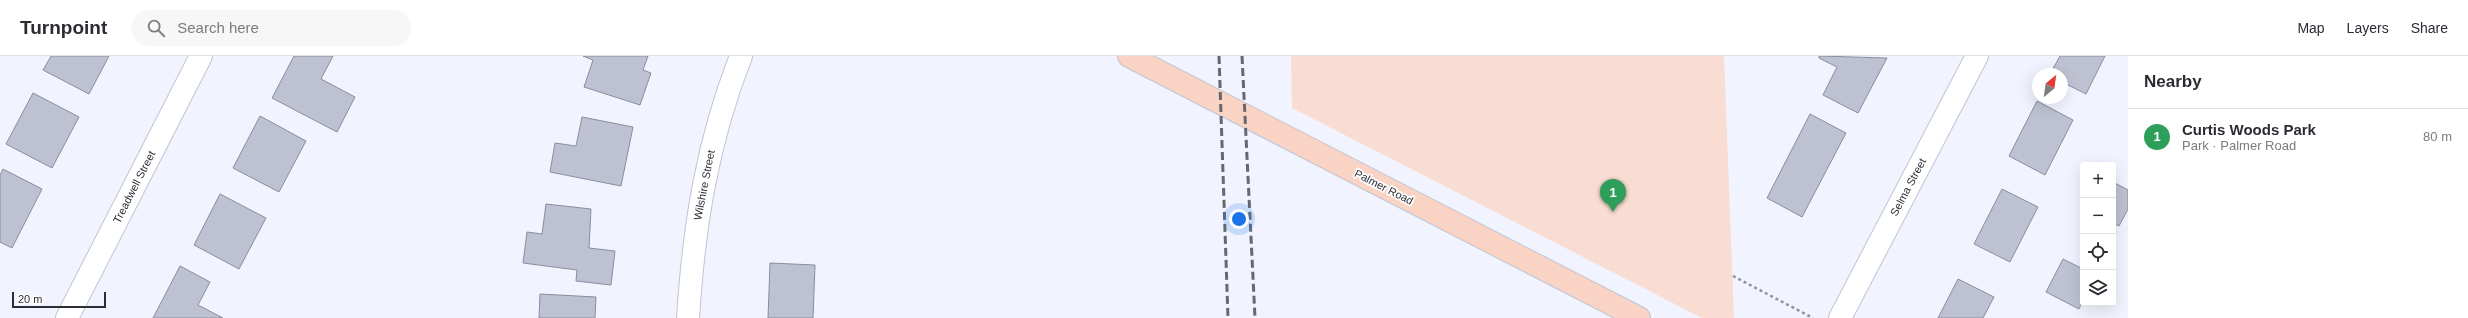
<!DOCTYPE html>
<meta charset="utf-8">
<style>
:root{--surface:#fff;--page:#f7f7f7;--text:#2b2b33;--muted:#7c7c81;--line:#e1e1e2;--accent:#111827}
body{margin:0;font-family:Arial,sans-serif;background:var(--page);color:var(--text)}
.controls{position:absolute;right:12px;bottom:12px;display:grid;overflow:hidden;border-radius:4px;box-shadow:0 4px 16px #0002}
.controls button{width:36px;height:36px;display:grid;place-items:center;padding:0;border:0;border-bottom:1px solid var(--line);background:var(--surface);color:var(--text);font:20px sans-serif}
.compass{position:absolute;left:2032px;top:12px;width:36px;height:36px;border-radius:50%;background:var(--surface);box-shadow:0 4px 16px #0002;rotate:29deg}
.scale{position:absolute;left:12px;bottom:10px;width:94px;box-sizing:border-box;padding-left:4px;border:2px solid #2d2e35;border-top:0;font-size:11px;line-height:14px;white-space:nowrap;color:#2d2e35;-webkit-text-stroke:3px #fff;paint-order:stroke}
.you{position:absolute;left:1239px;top:163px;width:14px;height:14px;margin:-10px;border:3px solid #fff;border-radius:50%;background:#1a73e8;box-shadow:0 0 0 6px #1a73e833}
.badge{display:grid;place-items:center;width:26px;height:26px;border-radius:50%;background:var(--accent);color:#fff;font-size:13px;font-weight:700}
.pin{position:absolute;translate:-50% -33px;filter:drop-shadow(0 1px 2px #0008)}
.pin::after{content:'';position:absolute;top:21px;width:14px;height:12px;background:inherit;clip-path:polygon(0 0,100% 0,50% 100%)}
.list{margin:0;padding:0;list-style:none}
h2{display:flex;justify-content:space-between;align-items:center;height:52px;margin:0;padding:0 16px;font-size:17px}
h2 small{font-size:13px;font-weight:400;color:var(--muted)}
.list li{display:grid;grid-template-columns:26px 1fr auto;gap:12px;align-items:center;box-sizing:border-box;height:56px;padding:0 16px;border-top:1px solid var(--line)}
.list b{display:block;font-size:15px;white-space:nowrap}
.list p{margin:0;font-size:13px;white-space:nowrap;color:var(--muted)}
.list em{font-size:13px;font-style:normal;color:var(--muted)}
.icon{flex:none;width:22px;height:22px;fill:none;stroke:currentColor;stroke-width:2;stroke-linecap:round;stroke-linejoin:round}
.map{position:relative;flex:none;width:2128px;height:262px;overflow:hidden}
header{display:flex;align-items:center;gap:24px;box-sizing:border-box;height:56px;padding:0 20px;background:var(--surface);border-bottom:1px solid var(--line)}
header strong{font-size:19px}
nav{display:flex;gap:22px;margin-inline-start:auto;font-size:14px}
.search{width:280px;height:36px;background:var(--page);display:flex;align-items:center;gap:10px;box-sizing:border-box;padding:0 14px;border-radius:22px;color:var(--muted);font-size:15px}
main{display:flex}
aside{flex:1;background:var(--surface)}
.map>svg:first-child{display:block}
</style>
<header>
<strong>Turnpoint</strong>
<div class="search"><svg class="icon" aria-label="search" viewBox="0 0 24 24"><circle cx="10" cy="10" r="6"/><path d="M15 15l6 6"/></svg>Search here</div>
<nav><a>Map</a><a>Layers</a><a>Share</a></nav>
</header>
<main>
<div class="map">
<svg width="2128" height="262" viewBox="0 0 2128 262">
<rect width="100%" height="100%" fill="#f1f4fe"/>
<!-- green -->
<path fill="#f9ddd2" d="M1291,0h433l10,262h-32l-410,-210z"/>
<!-- building -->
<path fill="#bdc1d1" stroke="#8a8d9d" d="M51,0h58l-20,38 -46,-24z
M294,0h39l-12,23 34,18 -18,35 -65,-34z
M583,0h65l-5,14 8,3 -11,32 -56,-18 9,-27z
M1819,0l68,2 -29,55 -35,-18 14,-28 -18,-9z
M2060,0h45l-19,38 -24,-12v-8h-12z
M33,37l46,24 -27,51 -46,-24z
M2037,45l36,19 -28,55 -36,-19z
M1810,58l36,19 -44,84 -35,-19z
M260,60l46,25 -27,51 -46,-24z
M582,61l51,10 -12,59 -71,-14 5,-29 21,3z
M3,113l39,20 -30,59 -12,-6v-67z
M2113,126l15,8v19l-9,17 -6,-3z
M2002,133l36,18 -28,55 -36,-18z
M220,138l46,24 -27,51 -45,-24z
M546,148l45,5 -2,39 26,3 -4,34 -35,-4 1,-11 -54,-7 4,-31 15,2z
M2063,203l20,10v31l-4,9 -33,-17z
M770,207l45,2 -2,53h-45z
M180,210l30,16 -12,23 25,13h-70z
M1958,223l36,18 -11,21h-45z
M540,238l56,3 -1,21h-56z"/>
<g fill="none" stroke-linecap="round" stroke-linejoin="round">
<defs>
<path id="street" d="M67,262l134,-262
M688,262c6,-93 19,-175 53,-262
M1840,262l137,-262"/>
<path id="secondary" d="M1129,0l510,262"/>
</defs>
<!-- street casing -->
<use href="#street" stroke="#c0c4d4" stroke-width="24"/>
<!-- secondary casing -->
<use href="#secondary" stroke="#c0c4d4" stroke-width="24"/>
<!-- path -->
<path stroke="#91939b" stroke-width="2.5" stroke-dasharray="3 3" stroke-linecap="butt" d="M1733,220l80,42"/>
<!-- street -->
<use href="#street" stroke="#fff" stroke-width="22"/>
<!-- secondary -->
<use href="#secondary" stroke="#f9d3c3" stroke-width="22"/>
<!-- rail -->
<path stroke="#66676f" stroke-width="3" stroke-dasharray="8 4" stroke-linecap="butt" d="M1219,0l9,262
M1242,0l13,262"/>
</g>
<g text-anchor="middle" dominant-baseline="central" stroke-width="3.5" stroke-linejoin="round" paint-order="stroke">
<!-- street labels -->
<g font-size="11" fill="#2d2e35" stroke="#fff">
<text transform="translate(704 129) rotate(-79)">Wilshire Street</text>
<text transform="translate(134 131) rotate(-63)">Treadwell Street</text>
<text transform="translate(1384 131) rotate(27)">Palmer Road</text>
<text transform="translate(1908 131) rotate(-62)">Selma Street</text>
</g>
</g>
</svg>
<div class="controls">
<button>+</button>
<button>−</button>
<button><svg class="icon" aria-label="locate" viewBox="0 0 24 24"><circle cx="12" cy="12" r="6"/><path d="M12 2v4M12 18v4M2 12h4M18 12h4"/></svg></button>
<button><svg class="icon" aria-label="layers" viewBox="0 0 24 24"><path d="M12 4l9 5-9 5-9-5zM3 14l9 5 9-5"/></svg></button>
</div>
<svg class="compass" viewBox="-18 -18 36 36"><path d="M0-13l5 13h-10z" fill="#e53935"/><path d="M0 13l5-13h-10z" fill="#7c7c81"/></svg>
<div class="scale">20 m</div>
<div class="you"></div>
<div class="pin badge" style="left:1613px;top:156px;background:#2e9e5b">1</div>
</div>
<aside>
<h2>Nearby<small></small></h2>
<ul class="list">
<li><span class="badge" style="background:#2e9e5b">1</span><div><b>Curtis Woods Park</b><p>Park · Palmer Road</p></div><em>80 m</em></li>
</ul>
</aside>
</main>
